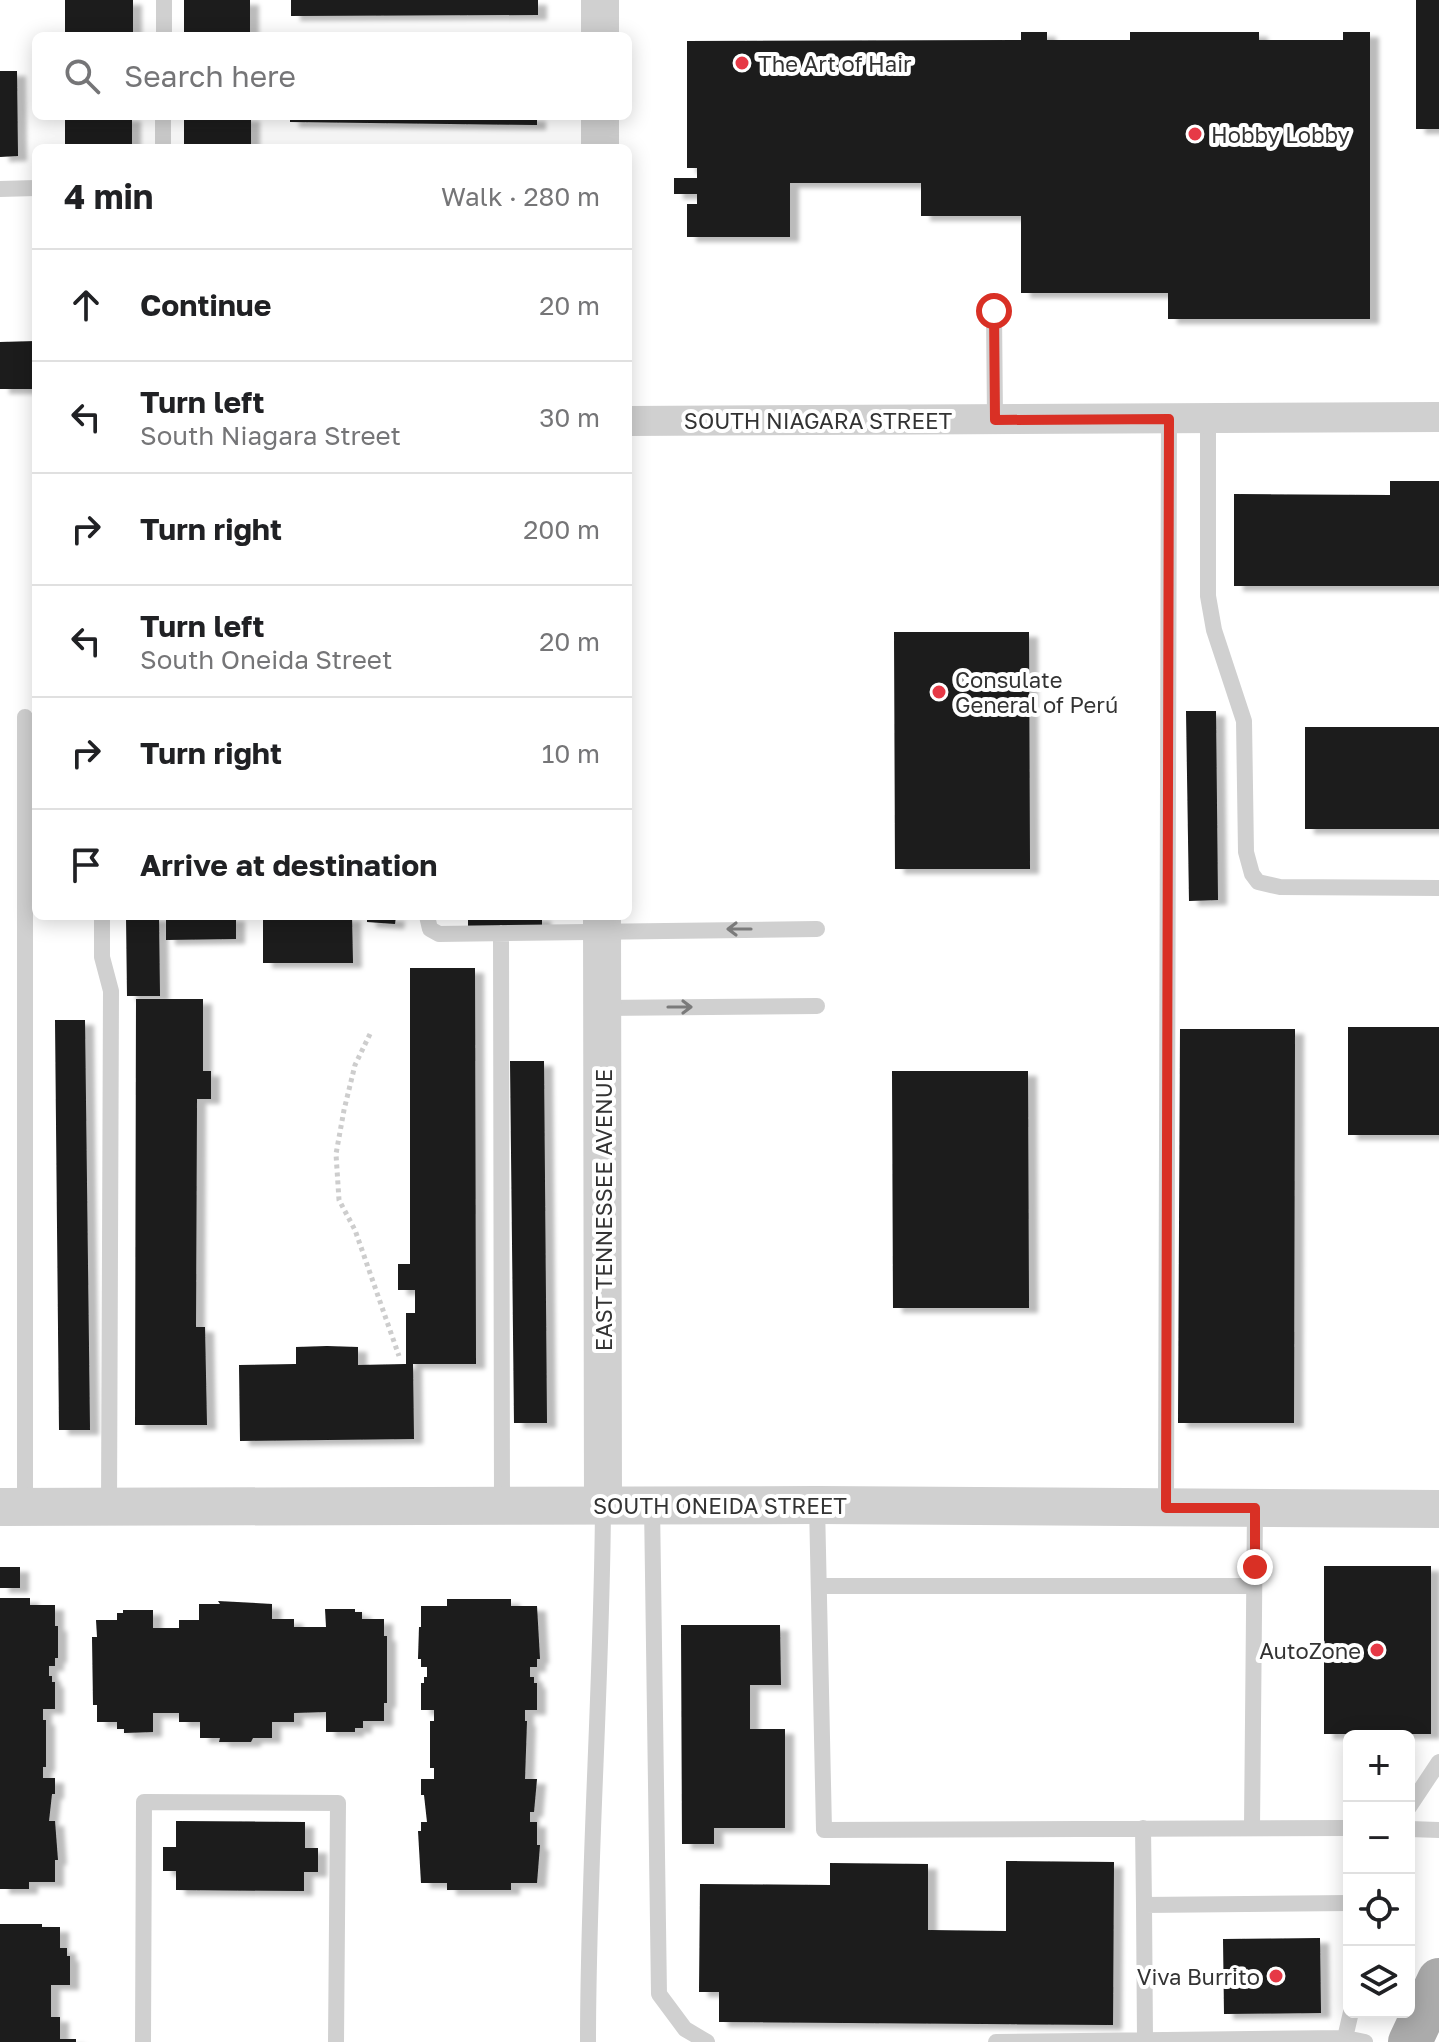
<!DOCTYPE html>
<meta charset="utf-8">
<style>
:root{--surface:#fff;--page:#f2f2f2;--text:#202124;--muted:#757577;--line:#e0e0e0}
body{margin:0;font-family:"Golos Text",sans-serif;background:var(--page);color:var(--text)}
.controls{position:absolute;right:24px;bottom:24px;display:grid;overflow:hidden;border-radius:12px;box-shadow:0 4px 20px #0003}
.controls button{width:72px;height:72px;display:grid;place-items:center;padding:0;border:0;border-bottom:2px solid var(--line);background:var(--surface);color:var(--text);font:40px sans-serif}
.stop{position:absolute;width:24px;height:24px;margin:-18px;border:6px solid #d93025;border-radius:50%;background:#fff}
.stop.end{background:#d93025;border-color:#fff;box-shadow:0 2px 8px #0008}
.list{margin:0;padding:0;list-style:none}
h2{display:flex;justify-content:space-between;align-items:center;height:104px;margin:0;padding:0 32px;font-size:34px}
h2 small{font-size:26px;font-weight:400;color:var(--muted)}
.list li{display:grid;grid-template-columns:52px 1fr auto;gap:24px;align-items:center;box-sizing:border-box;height:112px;padding:0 32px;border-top:2px solid var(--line)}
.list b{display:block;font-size:30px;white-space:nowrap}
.list p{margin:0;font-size:26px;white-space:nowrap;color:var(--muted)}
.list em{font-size:26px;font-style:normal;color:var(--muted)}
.icon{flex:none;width:44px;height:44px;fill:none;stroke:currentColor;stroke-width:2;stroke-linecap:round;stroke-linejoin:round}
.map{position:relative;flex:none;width:1439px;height:2042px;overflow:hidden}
.search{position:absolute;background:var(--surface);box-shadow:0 4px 20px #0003;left:32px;top:32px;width:600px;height:88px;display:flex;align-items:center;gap:20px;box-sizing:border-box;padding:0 28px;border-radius:12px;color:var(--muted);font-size:30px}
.panel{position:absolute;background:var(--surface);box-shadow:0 4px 20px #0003;left:32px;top:144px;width:600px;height:776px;border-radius:12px}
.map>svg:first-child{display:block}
</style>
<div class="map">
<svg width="1439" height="2042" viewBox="0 0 1439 2042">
<defs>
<filter id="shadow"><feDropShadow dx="9" dy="5" stdDeviation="2" flood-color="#0004"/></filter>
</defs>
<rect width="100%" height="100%" fill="#fff"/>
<!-- building -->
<path fill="#1a1a1a" filter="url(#shadow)" d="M65,0h68v36h-68z
M184,0h66v36h-66z
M291,0h247v15l-247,1z
M1416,0h23v129h-23z
M1021,32h26v8h83v-8h129v8h84v-8h27v287h-202v-26h-147v-77h-100v-33h-131v54h-103v-33h10v-10h-23v-16h23v-10h-10v-127l334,-1z
M0,71h17l1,85 -18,1z
M65,116h67v32h-67z
M184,116h67v32h-67z
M290,116h247v9l-247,-3z
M36,341v48h-36v-47z
M1390,481h49v105h-205v-92l156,1z
M894,632h135l1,237h-135z
M1186,711h30l2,189 -29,1z
M1305,727h134v102h-134z
M126,916h33l1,80h-33z
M166,916h70v23l-70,1z
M263,916h89l1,47h-90z
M367,916h29l-1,8 -28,-2z
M468,916h74v14h-74z
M410,968h65l1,396h-63l1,75 -174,2 -1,-76 57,-1v-17l31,-1 31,1v18l48,-1v-51h9v-23h-17v-26h12z
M136,999h67v72h8v28h-14l-1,228h9l2,98h-72z
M55,1020h30l5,410h-31z
M1348,1027h91v108h-91z
M1180,1029h115l-1,394h-116z
M510,1061h34l3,362h-33z
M892,1071h136l1,237h-136z
M1324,1566h107v168h-107z
M0,1567h20v21h-20z
M0,1598h30v7h25v21h3v32h-3v8h-6v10h3v6h3v27h-12v11h3v47h-3v11h12v16h-3l-3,27h6l3,39h-3v22h-26v7h-29z
M447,1599h64v7h26l3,53h-3v8h-7v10h4v6h3v27h-12v11h2l-2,58h12l-3,33h-4v10h7v23h3l-3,38h-26v7h-64v-7h-26l-3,-52h3v-9h6l-3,-27h-3v-16h13v-11h-4v-47h4v-11h-13v-27h3v-6h3v-10h-6v-8h-3l1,-32h2v-21h26z
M218,1601l54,3v15h22v8h32l-1,-18h30v3h7v7h22v17h3v67h-3v18h-21v7h-8v4h-29v-20l-32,1v9h-22v16h-19l-2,4h-32l1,-4h-20v-16h-21v-9h-26v19l-29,1v-4h-7v-7h-20v-17h-4l-1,-68h5l-1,-17h21v-7h6v-3h30v18h26v-8h20v-16h21z
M681,1625h99l1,60h-31v44h35v99h-71v16h-32z
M176,1821l129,1v26h13v24h-14v19l-128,-1v-19h-13v-24h13z
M1006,1861l108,1 -1,163 -394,-3v-30h-20l1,-108 130,1v-22l98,1v66l78,1z
M0,1924h42v3h18v21h7v8h3v29h-19v32h9v22h16v3h-76z
M1320,1938l1,75 -97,1 -1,-75z"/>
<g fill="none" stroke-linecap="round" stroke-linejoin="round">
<!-- path -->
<path stroke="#cdcdcd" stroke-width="5" stroke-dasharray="4 4" stroke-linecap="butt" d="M370,1034l-15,31 -11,45 -8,44 3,46 16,30 44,126"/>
<!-- service -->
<path stroke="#d0d0d0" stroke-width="16" d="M164,36v-36
M163,148v-32
M0,189l36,-1
M994,311l1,109
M1208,419v177l6,34 30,91 2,131 6,22 6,8 22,5 159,1
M25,717v790
M102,916v41l9,34 -2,516
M427,916l3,13 9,5 378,-5
M501,933l1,572
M602,1008l215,-2
M652,1505l7,489 26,35 22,13
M817,1505l7,325 525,-2
M1166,1508l3,-1089
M819,1586h435
M1409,1807l30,-45
M1252,1827l3,-319
M1143,1828l1,77 205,-2
M1409,1829l30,1
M1144,1905l1,135
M1345,2038l6,-26
M143,2042l1,-240 194,1 -2,239
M588,2042c0,-179 14,-358 15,-537
M996,2042l349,-4 20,4"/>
<!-- minor -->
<path stroke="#d0d0d0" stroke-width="30" d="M628,421l811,-4"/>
<!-- tertiary -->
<path stroke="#d0d0d0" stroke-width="38" d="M600,0v36
M600,116v32
M602,916l1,589
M0,1507l817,-2 622,4"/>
<!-- primary -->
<path stroke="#ababab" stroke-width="44" d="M1410,2042l29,-62"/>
</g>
<!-- one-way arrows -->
<defs><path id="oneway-shaft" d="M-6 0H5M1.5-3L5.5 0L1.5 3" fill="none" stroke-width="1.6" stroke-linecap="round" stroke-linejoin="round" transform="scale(2)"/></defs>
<g stroke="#7a7a7a">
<use href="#oneway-shaft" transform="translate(739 929) rotate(180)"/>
<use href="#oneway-shaft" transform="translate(680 1007)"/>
</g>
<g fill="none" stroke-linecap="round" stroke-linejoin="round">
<!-- route -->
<path stroke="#d93025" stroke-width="10" d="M994,311l1,109 174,-1 -3,1089h89v59"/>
</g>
<!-- markers -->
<g fill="#e63946" stroke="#fff" stroke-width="3">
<circle cx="742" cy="63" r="8"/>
<circle cx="1195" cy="134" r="8"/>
<circle cx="939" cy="692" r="8"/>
<circle cx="1377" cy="1650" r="8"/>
<circle cx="1276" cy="1976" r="8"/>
</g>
<g text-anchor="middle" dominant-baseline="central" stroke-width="8" stroke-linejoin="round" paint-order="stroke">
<!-- poi labels -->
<g font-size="22" fill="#333" stroke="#fff" text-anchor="start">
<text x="758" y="63">The Art of Hair</text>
<text x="1211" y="134">Hobby Lobby</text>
<text x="955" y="679">Consulate<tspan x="955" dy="25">General of Perú</tspan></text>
<text x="1361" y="1650" text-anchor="end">AutoZone</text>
<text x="1260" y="1976" text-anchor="end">Viva Burrito</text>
</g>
<!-- street labels -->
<g font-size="22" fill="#333" stroke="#fff">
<text x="818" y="420">SOUTH NIAGARA STREET</text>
<text transform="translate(603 1210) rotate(-90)">EAST TENNESSEE AVENUE</text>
<text x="720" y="1505">SOUTH ONEIDA STREET</text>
</g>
</g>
</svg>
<div class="controls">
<button>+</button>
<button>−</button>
<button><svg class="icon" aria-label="locate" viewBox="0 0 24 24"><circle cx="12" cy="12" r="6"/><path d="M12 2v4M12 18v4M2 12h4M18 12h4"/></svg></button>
<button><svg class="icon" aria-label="layers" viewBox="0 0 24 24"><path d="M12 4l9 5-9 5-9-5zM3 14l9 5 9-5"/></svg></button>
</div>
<div class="stop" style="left:994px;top:311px"></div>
<div class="stop end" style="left:1255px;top:1567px"></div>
<div class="search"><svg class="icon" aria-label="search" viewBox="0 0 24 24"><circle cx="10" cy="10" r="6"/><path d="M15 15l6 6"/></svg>Search here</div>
<section class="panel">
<h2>4 min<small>Walk · 280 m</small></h2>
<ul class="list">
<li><svg class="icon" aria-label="ahead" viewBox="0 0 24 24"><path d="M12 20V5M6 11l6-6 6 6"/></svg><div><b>Continue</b></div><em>20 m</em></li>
<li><svg class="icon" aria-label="left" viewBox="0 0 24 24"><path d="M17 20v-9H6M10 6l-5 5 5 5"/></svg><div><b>Turn left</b><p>South Niagara Street</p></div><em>30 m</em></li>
<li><svg class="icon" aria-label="right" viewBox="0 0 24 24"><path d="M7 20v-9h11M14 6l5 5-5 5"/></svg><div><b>Turn right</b></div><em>200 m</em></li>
<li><svg class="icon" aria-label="left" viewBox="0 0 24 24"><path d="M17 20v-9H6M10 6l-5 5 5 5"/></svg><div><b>Turn left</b><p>South Oneida Street</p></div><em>20 m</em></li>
<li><svg class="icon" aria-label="right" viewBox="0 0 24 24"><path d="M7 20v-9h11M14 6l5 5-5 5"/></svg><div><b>Turn right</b></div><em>10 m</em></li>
<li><svg class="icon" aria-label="arrive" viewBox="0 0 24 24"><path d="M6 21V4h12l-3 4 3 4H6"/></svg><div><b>Arrive at destination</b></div></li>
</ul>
</section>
</div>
